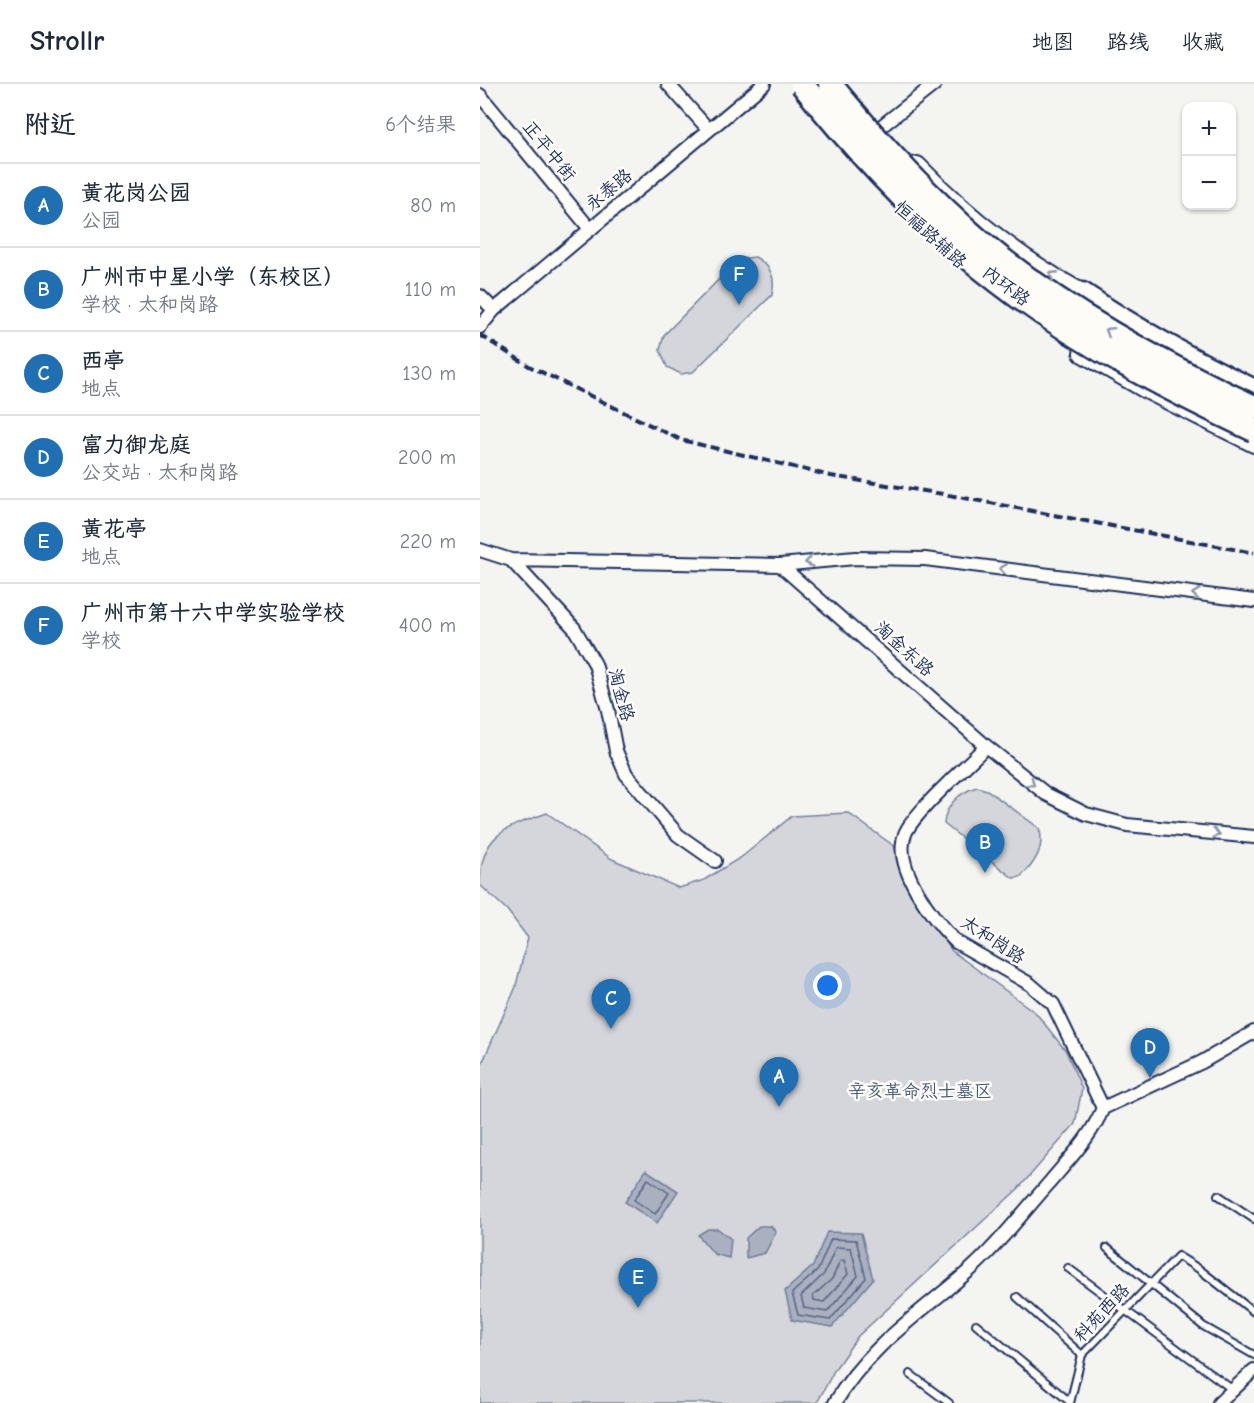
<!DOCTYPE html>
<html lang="zh">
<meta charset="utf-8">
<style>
:root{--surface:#fff;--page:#f6f6f7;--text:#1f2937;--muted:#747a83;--line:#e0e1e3;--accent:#1f6fb2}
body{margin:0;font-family:"Comic Neue","LXGW WenKai TC",sans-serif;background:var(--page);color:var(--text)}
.controls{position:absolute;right:18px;top:18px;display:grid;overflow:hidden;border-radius:12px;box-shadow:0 2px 4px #0004}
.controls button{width:54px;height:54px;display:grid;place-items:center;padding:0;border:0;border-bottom:2px solid var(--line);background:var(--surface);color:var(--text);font:30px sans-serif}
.you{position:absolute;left:348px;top:902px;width:21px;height:21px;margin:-15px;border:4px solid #fff;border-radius:50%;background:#1a73e8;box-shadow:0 0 0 9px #1a73e833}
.badge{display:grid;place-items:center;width:39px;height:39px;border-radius:50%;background:var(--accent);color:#fff;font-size:20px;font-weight:700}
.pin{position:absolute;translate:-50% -50px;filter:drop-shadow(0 2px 3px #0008)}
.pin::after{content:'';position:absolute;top:32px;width:21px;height:18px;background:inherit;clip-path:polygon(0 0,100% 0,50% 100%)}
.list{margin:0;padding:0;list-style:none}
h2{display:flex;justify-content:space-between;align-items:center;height:78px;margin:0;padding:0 24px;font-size:26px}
h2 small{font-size:20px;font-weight:400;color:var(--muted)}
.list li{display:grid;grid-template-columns:39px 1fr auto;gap:18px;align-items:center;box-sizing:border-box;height:84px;padding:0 24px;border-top:2px solid var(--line)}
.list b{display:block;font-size:22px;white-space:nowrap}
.list p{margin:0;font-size:20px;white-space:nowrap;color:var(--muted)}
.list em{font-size:20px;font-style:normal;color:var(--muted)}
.map{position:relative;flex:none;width:774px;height:1319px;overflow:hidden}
header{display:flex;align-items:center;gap:36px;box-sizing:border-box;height:84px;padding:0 30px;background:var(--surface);border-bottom:2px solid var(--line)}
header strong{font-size:28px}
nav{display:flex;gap:33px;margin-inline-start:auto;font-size:21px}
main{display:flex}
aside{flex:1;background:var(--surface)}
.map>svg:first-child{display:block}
</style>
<header>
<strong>Strollr</strong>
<nav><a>地图</a><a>路线</a><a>收藏</a></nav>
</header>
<main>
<aside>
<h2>附近<small>6个结果</small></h2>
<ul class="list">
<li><span class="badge">A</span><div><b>黄花岗公园</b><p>公园</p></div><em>80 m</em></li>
<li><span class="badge">B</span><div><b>广州市中星小学（东校区）</b><p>学校 · 太和岗路</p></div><em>110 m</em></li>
<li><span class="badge">C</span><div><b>西亭</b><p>地点</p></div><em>130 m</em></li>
<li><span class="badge">D</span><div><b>富力御龙庭</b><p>公交站 · 太和岗路</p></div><em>200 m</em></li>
<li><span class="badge">E</span><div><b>黄花亭</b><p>地点</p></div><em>220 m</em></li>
<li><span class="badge">F</span><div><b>广州市第十六中学实验学校</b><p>学校</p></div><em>400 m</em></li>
</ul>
</aside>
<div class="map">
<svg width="774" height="1319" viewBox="0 0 774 1319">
<rect width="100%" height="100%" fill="#f4f4f1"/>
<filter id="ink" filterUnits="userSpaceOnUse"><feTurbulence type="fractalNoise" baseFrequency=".0167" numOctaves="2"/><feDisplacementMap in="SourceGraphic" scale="12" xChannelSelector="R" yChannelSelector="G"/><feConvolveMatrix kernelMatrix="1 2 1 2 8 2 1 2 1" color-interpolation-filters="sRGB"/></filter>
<g filter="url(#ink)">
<!-- green -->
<path fill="#d4d6db" stroke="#78829c" stroke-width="1.5" d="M275,173c16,9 21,20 17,38l-79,77 -12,2 -14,-7 -7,-17 4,-15 75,-76z
M497,703l10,3 52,38c7,19 -5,37 -19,49l-7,1 -69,-54c1,-19 16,-32 33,-37z
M67,729l65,46 67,29 25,-8 39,-24 49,-40 56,-3 46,33 20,48 38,57 84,62 30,38 16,38 -7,35 -56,64 -161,148 -23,33 -18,34h-337v-335l35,-79 13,-51 -21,-28 -27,-25c0,-50 24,-57 67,-72z"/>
<!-- water -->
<path fill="#aab0bf" stroke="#717c98" stroke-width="1.5" d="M166,1086l32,21 -21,32 -32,-21z
M279,1142h12l5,6 -11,21 -19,5v-20z
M228,1145h10l13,10 -2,19 -15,-4 -16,-19z
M347,1148l34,1 12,46 -41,48 -40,-7 -7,-29 28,-25z"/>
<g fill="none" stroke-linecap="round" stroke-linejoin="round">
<!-- shore -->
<path stroke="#546385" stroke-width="1.5" d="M168,1095l21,14 -14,21 -21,-14z
M351,1155l25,1 10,38 -36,42 -32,-5 -6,-22 26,-23z
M356,1163l15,1 7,28 -31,36 -23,-4 -3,-12 23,-22z
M364,1176l4,14 -24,28 -10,-2 -1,-4 19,-17 8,-18z"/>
<defs>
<path id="lane" d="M738,1111l36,24
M627,1164l96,78 51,29
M588,1184l165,122
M537,1213l65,58
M496,1240l94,78
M430,1290l39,29
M590,1319l12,-48 96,-99 21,13 55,43"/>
<path id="street" d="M188,0l41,46
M0,11l110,134
M389,52l66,-52
M0,212l14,14
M0,243l14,-17 270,-226
M0,466l31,10 63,68 21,36 13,46 8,41 10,23 52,61 37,26
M31,476l269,5 75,-7 70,1 329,42
M300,481l206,181 60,48 40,20 41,11 127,12
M506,662c-18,19 -73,67 -81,88 -13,33 29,86 51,108l74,42 23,20 50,104
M355,1319c32,-56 88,-92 136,-134 29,-26 53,-58 79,-87 20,-24 41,-45 53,-74l99,-46 52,-30
M739,1319l35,-33"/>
<path id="secondary" d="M437,82c49,51 112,101 176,133
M603,269l63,36 108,54"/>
<path id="highway" d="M602,210c55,37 112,68 172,97"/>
</defs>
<!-- lane casing -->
<use href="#lane" stroke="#1b2f5e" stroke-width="10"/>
<!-- street casing -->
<use href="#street" stroke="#1b2f5e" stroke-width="16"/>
<!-- secondary casing -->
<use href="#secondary" stroke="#1b2f5e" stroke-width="22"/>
<!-- highway casing -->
<use href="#highway" stroke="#1b2f5e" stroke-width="27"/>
<!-- lane -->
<use href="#lane" stroke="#fdfcf7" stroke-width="6"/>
<!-- street -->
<use href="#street" stroke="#fdfcf7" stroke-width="12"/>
<!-- secondary -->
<use href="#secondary" stroke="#fdfcf7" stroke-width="18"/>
<!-- highway -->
<use href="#highway" stroke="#fdfcf7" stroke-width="22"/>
<!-- rail -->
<path stroke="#1b2f5e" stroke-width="4" stroke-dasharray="9 4.5" stroke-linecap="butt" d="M0,251l49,31 152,74 150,36 112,18 311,59"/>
<defs>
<path id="highway-bridge" d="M322,0c62,78 133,152 214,211 74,54 155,96 238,135
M350,0c47,57 95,110 151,158 82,69 177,119 273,165"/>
</defs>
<!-- highway-bridge casing -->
<use href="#highway-bridge" stroke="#1b2f5e" stroke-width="27" stroke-linecap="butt"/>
<!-- highway-bridge -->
<use href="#highway-bridge" stroke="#fdfcf7" stroke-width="22"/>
</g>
<!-- one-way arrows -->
<defs><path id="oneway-chevron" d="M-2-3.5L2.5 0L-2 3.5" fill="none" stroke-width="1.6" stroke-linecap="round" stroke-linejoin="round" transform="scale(1.5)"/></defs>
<g stroke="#8c96aa">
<use href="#oneway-chevron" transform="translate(573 191) rotate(-147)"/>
<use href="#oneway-chevron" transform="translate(629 247) rotate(-148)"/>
<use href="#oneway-chevron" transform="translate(329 478) rotate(171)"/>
<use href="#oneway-chevron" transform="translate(523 485) rotate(-171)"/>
<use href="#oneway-chevron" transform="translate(716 510) rotate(-173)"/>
<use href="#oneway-chevron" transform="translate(551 699) rotate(37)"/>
<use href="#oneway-chevron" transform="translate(736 750) rotate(5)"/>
</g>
</g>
<g text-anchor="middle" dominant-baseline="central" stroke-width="5" stroke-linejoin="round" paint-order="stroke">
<!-- street labels -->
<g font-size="18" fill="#1b2f5e" stroke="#fdfcf7">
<text transform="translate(69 67) rotate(51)">正平中街</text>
<text transform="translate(129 106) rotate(-40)">永泰路</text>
<text transform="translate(450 151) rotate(42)">恒福路辅路</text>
<text transform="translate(526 202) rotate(37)">内环路</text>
<text transform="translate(424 565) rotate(42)">淘金东路</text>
<text transform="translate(141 611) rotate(75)">淘金路</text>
<text transform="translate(513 856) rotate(33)">太和岗路</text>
<text transform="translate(622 1229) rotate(-47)">科苑西路</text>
</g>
<!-- park labels -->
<g font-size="18" fill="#49597d" stroke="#fdfcf7">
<text x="440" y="1007">辛亥革命烈士墓区</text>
</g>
</g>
</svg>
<div class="controls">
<button>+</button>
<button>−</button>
</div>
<div class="you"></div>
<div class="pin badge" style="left:299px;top:1023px">A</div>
<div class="pin badge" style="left:505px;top:789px">B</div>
<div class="pin badge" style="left:131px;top:945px">C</div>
<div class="pin badge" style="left:670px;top:994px">D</div>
<div class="pin badge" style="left:158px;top:1224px">E</div>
<div class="pin badge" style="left:259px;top:221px">F</div>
</div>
</main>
